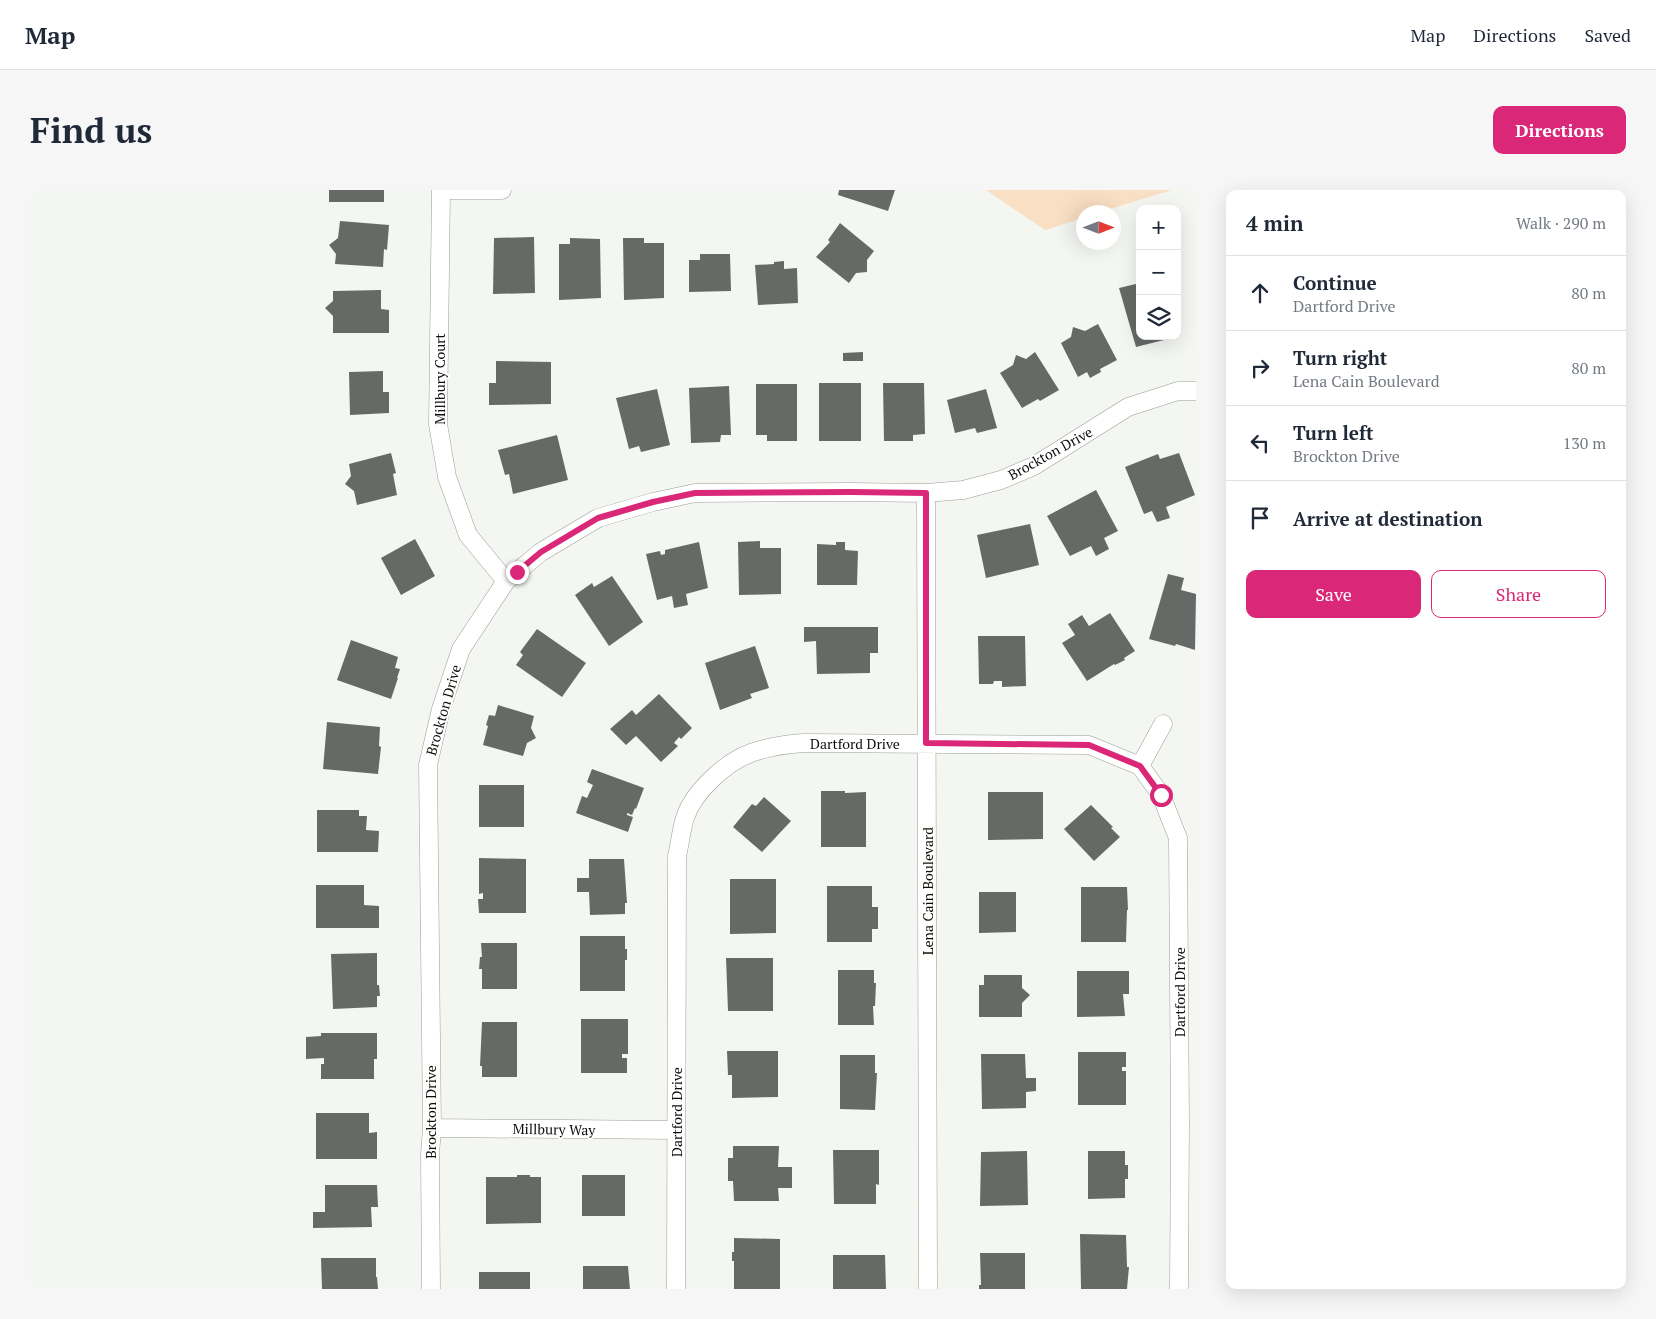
<!DOCTYPE html>
<meta charset="utf-8">
<style>
:root{--surface:#fff;--page:#f6f6f7;--text:#1f2937;--muted:#747a83;--line:#e0e1e3;--accent:#db2777}
body{margin:0;font-family:"PT Serif",serif;background:var(--page);color:var(--text)}
.controls{position:absolute;right:15px;top:15px;display:grid;overflow:hidden;border-radius:10px;box-shadow:0 5px 20px #0002}
.controls button{width:45px;height:45px;display:grid;place-items:center;padding:0;border:0;border-bottom:1px solid var(--line);background:var(--surface);color:var(--text);font:25px sans-serif}
.compass{position:absolute;left:1046px;top:15px;width:45px;height:45px;border-radius:50%;background:var(--surface);box-shadow:0 5px 20px #0002;rotate:90deg}
.stop{position:absolute;width:15px;height:15px;margin:-11px;border:4px solid #db2777;border-radius:50%;background:#fff}
.stop.end{background:#db2777;border-color:#fff;box-shadow:0 1px 5px #0008}
.list{margin:0;padding:0;list-style:none}
h2{display:flex;justify-content:space-between;align-items:center;height:65px;margin:0;padding:0 20px;font-size:21px}
h2 small{font-size:16px;font-weight:400;color:var(--muted)}
.list li{display:grid;grid-template-columns:32px 1fr auto;gap:15px;align-items:center;box-sizing:border-box;height:75px;padding:0 20px;border-top:1px solid var(--line)}
.list b{display:block;font-size:19px;white-space:nowrap}
.list p{margin:0;font-size:16px;white-space:nowrap;color:var(--muted)}
.list em{font-size:16px;font-style:normal;color:var(--muted)}
.actions{display:flex;gap:10px;padding:15px 20px}
.actions a{flex:1;padding:11px 0;border:1px solid var(--accent);border-radius:10px;text-align:center;font-size:18px;color:var(--accent)}
.actions .main{background:var(--accent);color:#fff}
.icon{flex:none;width:28px;height:28px;fill:none;stroke:currentColor;stroke-width:2;stroke-linecap:round;stroke-linejoin:round}
.map{position:relative;flex:none;width:1166px;height:1099px;overflow:hidden;border-radius:10px}
header{display:flex;align-items:center;gap:30px;box-sizing:border-box;height:70px;padding:0 25px;background:var(--surface);border-bottom:1px solid var(--line)}
header strong{font-size:24px}
nav{display:flex;gap:28px;margin-inline-start:auto;font-size:18px}
.intro{display:flex;align-items:center;justify-content:space-between;box-sizing:border-box;height:120px;padding:0 30px}
h1{margin:0;font-size:35px}
.button{padding:12px 22px;border-radius:10px;background:var(--accent);color:#fff;font-size:18px;font-weight:700}
main{display:flex;gap:30px;padding:0 30px}
aside{flex:1;background:var(--surface);border-radius:10px;box-shadow:0 5px 20px #0002}
.map>svg:first-child{display:block}
</style>
<header>
<strong>Map</strong>
<nav><a>Map</a><a>Directions</a><a>Saved</a></nav>
</header>
<div class="intro"><h1>Find us</h1><a class="button">Directions</a></div>
<main>
<div class="map">
<svg width="1166" height="1099" viewBox="0 0 1166 1099">
<rect width="100%" height="100%" fill="#f4f6f1"/>
<!-- green -->
<path fill="#f9dfc3" d="M956,0h186l-72,22h-16l-1,6 -38,12z"/>
<!-- building -->
<path fill="#666a67" d="M299,0h55v12h-55z
M809,0h56l-7,21 -50,-16z
M310,31l49,4 -2,25 -3,-1 -1,18 -48,-3 1,-10 -7,-9 9,-7z
M810,33l34,28 -7,9v12l-11,1 -7,10 -33,-26 14,-15 -2,-2z
M504,47l1,56 -42,1 1,-56z
M540,48l30,1 1,59 -42,2v-56h11z
M593,48h21v5h20v55l-40,2z
M670,64h30l1,37 -42,1v-32h11z
M754,71v8l13,-1 1,35 -40,2 -3,-40 19,-1v-2z
M1110,93v53h24v4l-28,7 -17,-59z
M351,100v19l8,1v23h-56v-17l-8,-8 8,-7v-10z
M1068,134l19,36 -17,9 1,3 -11,6 -3,-6 -9,5 -17,-34 10,-6 2,-10 12,4z
M833,162v9h-20v-8z
M1005,162l24,38 -19,11 -2,-2 -16,9 -22,-35 13,-8 3,-10 10,4z
M466,171l55,1v42l-62,1v-22h7z
M353,181v21h6v21l-39,2 -1,-43z
M789,193h42v58h-42z
M853,193h41l1,51 -12,1v6h-29z
M726,194h41v57h-30v-6h-11z
M699,196l2,49h-10l-1,7 -29,1 -2,-55z
M627,199l13,56 -29,7 -2,-6 -10,3 -13,-51z
M956,199l11,39 -20,5 -2,-5 -20,5 -8,-33z
M527,245l11,45 -55,14 -4,-20 -4,1 -7,-25z
M361,263l5,20 -3,1 4,21 -40,10 -3,-14 -9,-7 6,-8 -2,-12z
M1149,263l16,42 -29,12 4,11 -13,4 -5,-11 -8,3 -19,-47 33,-13 2,5z
M1066,300l22,41 -14,7 5,11 -13,7 -5,-10 -21,10 -23,-40z
M1000,334l9,41 -53,13 -9,-43z
M385,349l20,37 -34,19 -20,-37z
M730,351v7h21v46l-42,1 -1,-53z
M669,352l9,46 -22,6 2,11 -14,3 -2,-12 -15,4 -11,-46 14,-3 1,4 4,-1v-4z
M806,352h9v8l13,1 -1,34h-40v-41l19,1z
M1138,384l16,4 -3,12 15,4 -1,56 -19,-6 -1,2 -26,-7z
M582,386l31,46 -34,24 -34,-51 17,-12 2,4z
M1080,423l25,38 -11,7 1,2 -10,5 -1,-1 -27,17 -25,-38 13,-8 -7,-11 14,-9 7,11z
M774,437h74v26h-8v20l-53,1 -1,-33 -12,1z
M507,439l49,34 -24,34 -46,-32 7,-10 -3,-3z
M948,446h47l1,50 -24,1v-6h-8l-1,3h-14z
M321,450l47,17 -3,11 5,1 -3,9h1l-7,21 -54,-19z
M725,456l14,42 -19,6 2,4 -32,12 -15,-47z
M629,504l33,34 -11,11 -2,-2 -5,6 4,3 -17,16 -25,-26 -10,9 -16,-16 22,-19 4,5z
M468,515l36,11 -3,12 5,10 -9,5 -4,13 -40,-11 5,-19 -2,-1 3,-10 6,1z
M297,532l53,5 -1,19 2,1 -3,27 -55,-5z
M562,579l52,19 -8,21 -1,-1 -3,7 -5,-2v2l6,2 -5,15 -52,-19 6,-17 5,2 6,-13 -6,-3z
M449,595h45v42h-45z
M791,601h24v2l21,-1v55h-45z
M958,602h55v47l-55,1z
M734,607l27,24 -29,31 -29,-25 19,-23 4,2z
M1061,615l22,22 -2,1 9,9 -26,24 -30,-32z
M287,620h42v6h8l-1,14 13,1 -1,21h-61z
M449,668l47,1v54h-47l-1,-14h5v-6l-4,1z
M559,669h35l3,44h-2v11l-35,1 -1,-23h-12v-14h12z
M700,689h46v54l-46,1z
M286,695h48v20l15,1v22h-63z
M797,696h45v21h6v22h-6v13h-45z
M1051,697h46l1,23h-1l-1,32h-45z
M949,702h37v40l-37,1z
M550,746h45v13h2v11h-2v31h-45z
M451,753h36v46h-35v-20h-3l1,-12h2z
M347,763v32h2l1,11h-3v11l-44,2 -2,-55z
M696,768h47v53h-45z
M808,780h36v13h2l-1,23h-2l1,19h-36z
M1047,781h52v23h-6l2,22 -48,1z
M954,785h38v13l8,7 -8,8v14h-43v-32h5z
M551,829h47v35h-6v4h5v15h-46z
M452,832h35v55h-35v-11h-2z
M291,843h56v26h-3v20h-53v-15h3v-6l-18,1v-22l15,-1z
M697,861h51v46l-46,1v-23h-4z
M1048,862h48v15h-4v4h4v34h-48z
M951,864h44l1,24h10v13l-10,1v16l-44,1z
M810,865h35v18h2l-2,37 -35,-1z
M286,923h53v20l8,-1v27h-61z
M703,956h46l-1,21h14v21h-14l1,13h-45l-1,-20h-5v-23h5z
M803,960h46v35l-3,-1v20h-42z
M997,961l1,54 -48,1 1,-54z
M1058,961h37v14h3v14h-3v19l-37,1z
M487,985h13v2h11v46l-55,1v-47h31z
M552,985h43v41h-43z
M295,995h52l1,22h-7l1,20 -59,1v-16h12z
M1050,1044l46,1 1,32h2l-2,22h-46z
M704,1048l46,1v50h-46v-28h-2v-9h2z
M950,1063h45v36h-46v-4h2z
M803,1065h52l1,34h-53z
M291,1068h55v19h1l1,12h-56z
M553,1076h45l2,23h-47z
M449,1082h51v17h-51z"/>
<g fill="none" stroke-linecap="round" stroke-linejoin="round">
<defs>
<path id="street" d="M411,0l-3,234 9,53 21,58 38,46
M411,0h61
M896,303l2,796
M1110,576l23,-42
M402,938l244,2
M401,1099l-1,-134 2,-27 -4,-363 13,-56 20,-60 45,-68 35,-29 57,-34 55,-16 42,-9 156,-1 75,1 37,-3 38,-10 33,-14 94,-59 50,-16h18
M646,1099l1,-433c3,-12 4,-26 8,-38 8,-26 41,-56 66,-65 17,-6 35,-9 53,-10l285,2 51,21 21,29 17,43 2,285 -1,166"/>
</defs>
<!-- street casing -->
<use href="#street" stroke="#9b9d99" stroke-width="19"/>
<!-- street -->
<use href="#street" stroke="#fff" stroke-width="18"/>
</g>
<g fill="none" stroke-linecap="round" stroke-linejoin="round">
<!-- route -->
<path stroke="#db2777" stroke-width="6" d="M487,382l24,-20 57,-34 55,-16 42,-9 156,-1 75,1v250l163,2 51,21 21,29"/>
</g>
<g text-anchor="middle" dominant-baseline="central" stroke-width="4" stroke-linejoin="round" paint-order="stroke">
<!-- street labels -->
<g font-size="14" fill="#0d0e0c" stroke="#fff">
<text transform="translate(409 189) rotate(-90)">Millbury Court</text>
<text transform="translate(1020 263) rotate(-29)">Brockton Drive</text>
<text transform="translate(413 520) rotate(-74)">Brockton Drive</text>
<text x="825" y="553">Dartford Drive</text>
<text transform="translate(897 701) rotate(-90)">Lena Cain Boulevard</text>
<text transform="translate(1149 802) rotate(-90)">Dartford Drive</text>
<text transform="translate(400 922) rotate(-90)">Brockton Drive</text>
<text transform="translate(646 922) rotate(-90)">Dartford Drive</text>
<text transform="translate(524 939) rotate(1)">Millbury Way</text>
</g>
</g>
</svg>
<div class="controls">
<button>+</button>
<button>−</button>
<button><svg class="icon" aria-label="layers" viewBox="0 0 24 24"><path d="M12 4l9 5-9 5-9-5zM3 14l9 5 9-5"/></svg></button>
</div>
<svg class="compass" viewBox="-18 -18 36 36"><path d="M0-13l5 13h-10z" fill="#e53935"/><path d="M0 13l5-13h-10z" fill="#747a83"/></svg>
<div class="stop" style="left:1131px;top:605px"></div>
<div class="stop end" style="left:487px;top:382px"></div>
</div>
<aside>
<h2>4 min<small>Walk · 290 m</small></h2>
<ul class="list">
<li><svg class="icon" aria-label="ahead" viewBox="0 0 24 24"><path d="M12 20V5M6 11l6-6 6 6"/></svg><div><b>Continue</b><p>Dartford Drive</p></div><em>80 m</em></li>
<li><svg class="icon" aria-label="right" viewBox="0 0 24 24"><path d="M7 20v-9h11M14 6l5 5-5 5"/></svg><div><b>Turn right</b><p>Lena Cain Boulevard</p></div><em>80 m</em></li>
<li><svg class="icon" aria-label="left" viewBox="0 0 24 24"><path d="M17 20v-9H6M10 6l-5 5 5 5"/></svg><div><b>Turn left</b><p>Brockton Drive</p></div><em>130 m</em></li>
<li><svg class="icon" aria-label="arrive" viewBox="0 0 24 24"><path d="M6 21V4h12l-3 4 3 4H6"/></svg><div><b>Arrive at destination</b></div></li>
</ul>
<div class="actions"><a class="main">Save</a><a>Share</a></div>
</aside>
</main>
